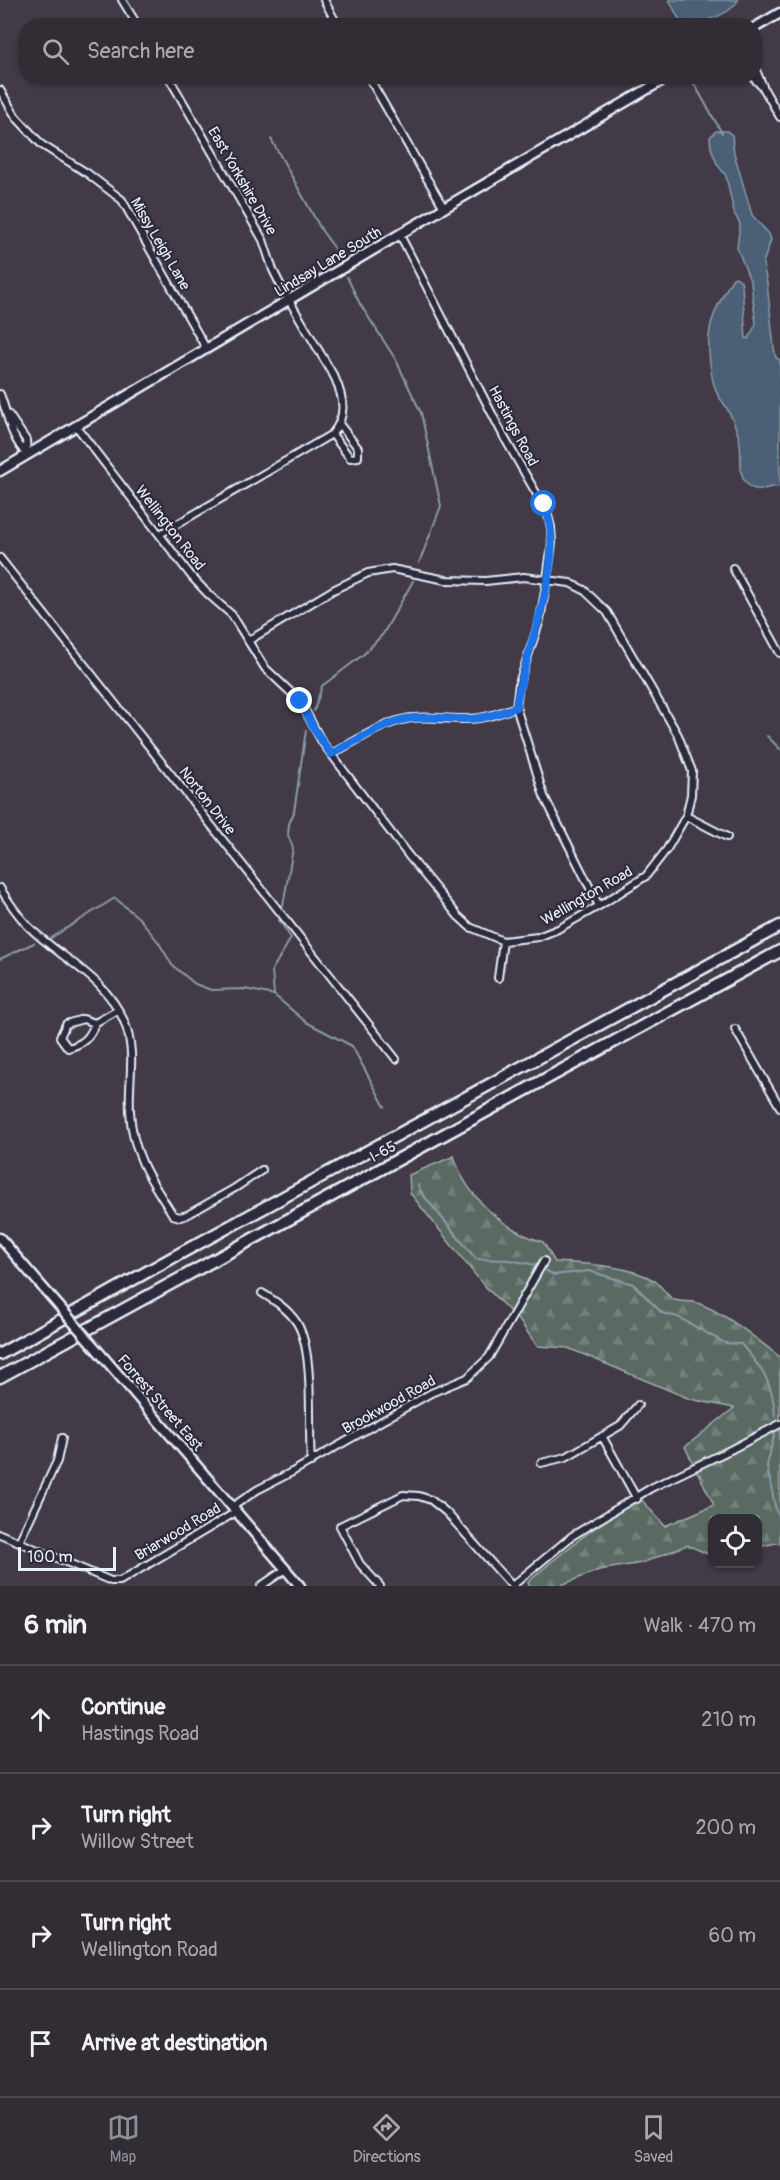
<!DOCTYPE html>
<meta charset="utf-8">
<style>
:root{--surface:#322c34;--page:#3a343c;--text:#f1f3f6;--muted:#a8a7ac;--line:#4d484f;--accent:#8c9099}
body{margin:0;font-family:Pangolin,sans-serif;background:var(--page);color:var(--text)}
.controls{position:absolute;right:18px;bottom:18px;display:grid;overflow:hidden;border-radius:12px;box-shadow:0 2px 4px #0004}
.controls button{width:54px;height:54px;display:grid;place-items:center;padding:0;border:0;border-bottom:2px solid var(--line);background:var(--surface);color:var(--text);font:30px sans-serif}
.scale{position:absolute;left:18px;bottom:15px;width:98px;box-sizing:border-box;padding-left:6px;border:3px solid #e8f1f8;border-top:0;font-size:16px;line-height:21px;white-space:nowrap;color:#e8f1f8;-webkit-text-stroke:4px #2f2a3d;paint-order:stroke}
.stop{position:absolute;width:18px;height:18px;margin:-14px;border:4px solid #1a73e8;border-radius:50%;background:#fff}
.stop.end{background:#1a73e8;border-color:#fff;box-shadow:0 2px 6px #0008}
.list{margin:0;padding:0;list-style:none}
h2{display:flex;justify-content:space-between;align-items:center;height:78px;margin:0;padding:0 24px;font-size:26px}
h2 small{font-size:20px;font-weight:400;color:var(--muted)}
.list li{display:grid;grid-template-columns:39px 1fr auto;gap:18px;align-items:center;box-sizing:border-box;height:108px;padding:0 24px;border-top:2px solid var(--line)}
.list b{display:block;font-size:22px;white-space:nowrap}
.list p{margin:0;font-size:20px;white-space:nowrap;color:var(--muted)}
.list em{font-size:20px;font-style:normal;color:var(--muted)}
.icon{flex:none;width:33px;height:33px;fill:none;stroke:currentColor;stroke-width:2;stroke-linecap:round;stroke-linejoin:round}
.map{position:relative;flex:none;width:780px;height:1586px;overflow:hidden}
.search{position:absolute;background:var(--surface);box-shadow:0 2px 4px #0004;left:18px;right:18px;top:18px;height:66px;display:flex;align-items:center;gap:15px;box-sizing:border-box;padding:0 21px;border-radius:24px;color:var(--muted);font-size:22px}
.sheet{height:510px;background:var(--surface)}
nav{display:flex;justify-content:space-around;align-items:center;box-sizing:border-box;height:84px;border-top:2px solid var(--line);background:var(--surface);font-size:16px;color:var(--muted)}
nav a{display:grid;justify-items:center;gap:3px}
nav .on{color:var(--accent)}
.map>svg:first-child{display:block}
</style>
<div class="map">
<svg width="780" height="1586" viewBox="0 0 780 1586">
<defs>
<pattern id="forest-firs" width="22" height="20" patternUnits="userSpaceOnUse" patternTransform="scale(1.5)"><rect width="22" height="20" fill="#5a6b63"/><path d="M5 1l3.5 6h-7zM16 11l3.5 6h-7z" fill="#72817a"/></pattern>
</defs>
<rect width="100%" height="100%" fill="#423a46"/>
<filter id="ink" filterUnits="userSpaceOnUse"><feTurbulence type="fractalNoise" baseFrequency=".0167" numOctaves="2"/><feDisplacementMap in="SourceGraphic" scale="12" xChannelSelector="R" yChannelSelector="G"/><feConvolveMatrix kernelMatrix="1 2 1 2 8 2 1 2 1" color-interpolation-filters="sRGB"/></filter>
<g filter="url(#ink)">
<!-- forest -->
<path fill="url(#forest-firs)" stroke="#a1aeae" stroke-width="1.5" d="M454,1156c11,40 50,74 89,86l12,20c30,2 74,3 100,19 7,5 12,16 20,19 6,2 13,1 19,2 26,7 64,38 86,55v187l-4,-1 -18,4v-29h-46v36h-4l-21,-9 -45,18 -43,7 -40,16h-30l-1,-4c35,-31 71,-60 112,-84l25,28 49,-21 -29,-58 49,-39 -44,-9 -122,-51 -31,-2 -16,-23 -40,-41 -71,-89 -1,-18z"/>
<!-- water -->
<path fill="#4b6176" stroke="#8a9baa" stroke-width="1.5" d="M669,0h69c-8,16 -42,26 -58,21z
M716,131h11l5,4 2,18 18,62 17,19 2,6 -8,23 4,20 7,65 2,10 4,2v127c-13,-2 -23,9 -34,-4 -9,-11 -3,-32 -7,-45 -3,-11 -8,-24 -15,-34 -2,-4 -6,-7 -7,-11 -7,-15 -10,-49 -7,-64 3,-16 15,-38 23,-51l3,-1 5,4 1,4 4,53 2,1 8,-15 -5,-41 -14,-35 3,-24 -6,-11 -8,-37 -9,-12 -6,-16 -1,-11z"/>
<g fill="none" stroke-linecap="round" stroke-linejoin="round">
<!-- stream -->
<path stroke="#8a9baa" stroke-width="2" d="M692,80l30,53
M271,139l51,92 11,15 6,16
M347,277l13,27 36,56 25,53 20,93 -22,57
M314,711l8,-25 42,-32 19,-20 30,-53
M767,736l13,13
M283,906l10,-58 -5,-13 1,-11 5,-12 12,-82
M51,938l64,-40 25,21 19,24 13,22 23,19 16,6 34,-1 29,6 32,27 46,24 33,61
M0,959l34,-16
M274,995l-2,-25 19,-32 -12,-18
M418,1185l2,6 56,68 33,1 27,5
M543,1269l11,6 35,-4 44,13 29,29 16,4 47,26 16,1c21,24 33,40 34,73
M775,1431l-8,35 9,45 4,6"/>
<defs>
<path id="street" d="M122,0l16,26
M324,0l14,26
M754,66l11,25 15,26
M368,76l76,132
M752,76l12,13
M0,90l16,27 26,28 45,28 35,27 85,150
M400,235l104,202 43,75 4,15 1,16 -5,36 -7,41 -21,63 -3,24 28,89 55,110
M0,394c9,24 9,41 27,61
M9,415l17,25 1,15
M76,426l116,151 16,17 24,21 33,53 35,33 22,41 86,113 50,61 12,11 33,14 35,-4 20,-8 41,-23 47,-30 21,-27 19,-33 5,-21 1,-24 -14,-36 -71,-123 -23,-22 -14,-7 -46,-6 -39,4 -39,-1 -54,-11 -24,4 -35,17 -85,51
M332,434l18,24 8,-1v-9l-18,-23
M160,534l172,-100c15,-18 12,-35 3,-56l-52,-88 -10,-20 -10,-30 -95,-164
M0,558l396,501
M733,568l47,85
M331,754c22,-11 51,-31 75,-35 20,-4 41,1 61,0 17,0 33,-6 49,-12
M686,816l41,21
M0,888c8,13 17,26 27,37 32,33 78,51 97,96 13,32 4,58 6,90 2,43 21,70 43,104l7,2 7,-2 48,-27 27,-18
M498,978l5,-37
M95,1023c-5,15 -12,21 -27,25l-8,-11 6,-13 17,-5 12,4 23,-13
M735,1029l45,78
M262,1293c13,8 26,16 35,30 18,29 11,104 14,139
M602,1436l35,63
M541,1463l25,-6 54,-31 18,-21
M232,1507l25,-17 35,-18 139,-79 36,-15 22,-21 55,-96
M0,1534l111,47h9l116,-69
M19,1542l38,-81 5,-23
M261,1586l25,-17
M380,1586l-20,-22 -20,-38 63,-31 16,1 12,4 15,12 66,74
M512,1586l60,-50 79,-48 81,-39 48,-25"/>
<path id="secondary" d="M754,28l26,-15
M0,471l444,-263 226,-132
M0,1238l45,52
M105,1359l195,227"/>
<path id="highway" d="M0,1354l170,-95 610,-333
M0,1377l780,-426"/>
</defs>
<!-- street casing -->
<use href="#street" stroke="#e8f1f8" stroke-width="10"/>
<!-- secondary casing -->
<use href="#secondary" stroke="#e8f1f8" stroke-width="13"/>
<!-- highway casing -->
<use href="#highway" stroke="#e8f1f8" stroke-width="15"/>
<!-- street -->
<use href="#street" stroke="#2f2a3d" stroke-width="6"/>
<!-- secondary -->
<use href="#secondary" stroke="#2f2a3d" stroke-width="8"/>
<!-- highway -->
<use href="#highway" stroke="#2f2a3d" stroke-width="10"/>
<defs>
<path id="secondary-bridge" d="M45,1290l60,69"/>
</defs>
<!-- secondary-bridge casing -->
<use href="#secondary-bridge" stroke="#e8f1f8" stroke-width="13" stroke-linecap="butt"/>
<!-- secondary-bridge -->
<use href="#secondary-bridge" stroke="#2f2a3d" stroke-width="8"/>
</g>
</g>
<g fill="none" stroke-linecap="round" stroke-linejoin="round" filter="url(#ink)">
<!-- route -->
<path stroke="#1a73e8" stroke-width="8" d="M300,701l14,28 17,25c22,-11 51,-30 75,-35 20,-4 41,0 61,0 17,0 33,-6 49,-12 8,-61 53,-143 28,-203"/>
</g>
<g text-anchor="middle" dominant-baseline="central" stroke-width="4.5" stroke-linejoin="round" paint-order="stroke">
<!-- street labels -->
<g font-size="15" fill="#e8f1f8" stroke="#2f2a3d">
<text transform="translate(242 181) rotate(60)">East Yorkshire Drive</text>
<text transform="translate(160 244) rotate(60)">Missy Leigh Lane</text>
<text transform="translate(328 262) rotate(-31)">Lindsay Lane South</text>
<text transform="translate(513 426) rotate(62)">Hastings Road</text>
<text transform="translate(170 528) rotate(52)">Wellington Road</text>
<text transform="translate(207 801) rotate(52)">Norton Drive</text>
<text transform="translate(587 896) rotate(-30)">Wellington Road</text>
<text transform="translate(383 1152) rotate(-29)">I-65</text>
<text transform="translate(160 1403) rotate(49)">Forrest Street East</text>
<text transform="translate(389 1405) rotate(-29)">Brookwood Road</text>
<text transform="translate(178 1532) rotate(-31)">Briarwood Road</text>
</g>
</g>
</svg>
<div class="controls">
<button><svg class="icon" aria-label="locate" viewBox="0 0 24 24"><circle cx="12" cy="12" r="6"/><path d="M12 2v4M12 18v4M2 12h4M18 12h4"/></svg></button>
</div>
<div class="scale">100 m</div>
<div class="stop" style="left:544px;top:504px"></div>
<div class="stop end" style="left:300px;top:701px"></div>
<div class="search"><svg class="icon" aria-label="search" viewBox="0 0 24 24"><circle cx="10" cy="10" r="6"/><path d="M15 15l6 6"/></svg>Search here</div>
</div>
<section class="sheet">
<h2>6 min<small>Walk · 470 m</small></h2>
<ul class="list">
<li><svg class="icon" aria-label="ahead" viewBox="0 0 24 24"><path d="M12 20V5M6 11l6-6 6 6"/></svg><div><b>Continue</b><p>Hastings Road</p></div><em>210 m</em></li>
<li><svg class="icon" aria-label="right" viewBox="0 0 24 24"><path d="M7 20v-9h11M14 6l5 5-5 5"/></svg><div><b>Turn right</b><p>Willow Street</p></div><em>200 m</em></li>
<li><svg class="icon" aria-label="right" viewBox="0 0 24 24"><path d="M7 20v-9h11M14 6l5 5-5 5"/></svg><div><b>Turn right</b><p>Wellington Road</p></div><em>60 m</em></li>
<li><svg class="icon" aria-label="arrive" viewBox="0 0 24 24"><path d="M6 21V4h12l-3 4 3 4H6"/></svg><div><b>Arrive at destination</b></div></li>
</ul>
</section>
<nav>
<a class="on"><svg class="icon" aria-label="map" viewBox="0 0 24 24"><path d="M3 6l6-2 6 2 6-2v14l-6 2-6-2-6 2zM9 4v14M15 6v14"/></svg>Map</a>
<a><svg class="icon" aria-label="directions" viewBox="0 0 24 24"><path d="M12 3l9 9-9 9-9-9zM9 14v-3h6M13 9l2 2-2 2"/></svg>Directions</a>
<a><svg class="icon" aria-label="saved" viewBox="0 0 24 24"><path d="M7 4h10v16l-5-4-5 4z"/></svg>Saved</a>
</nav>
